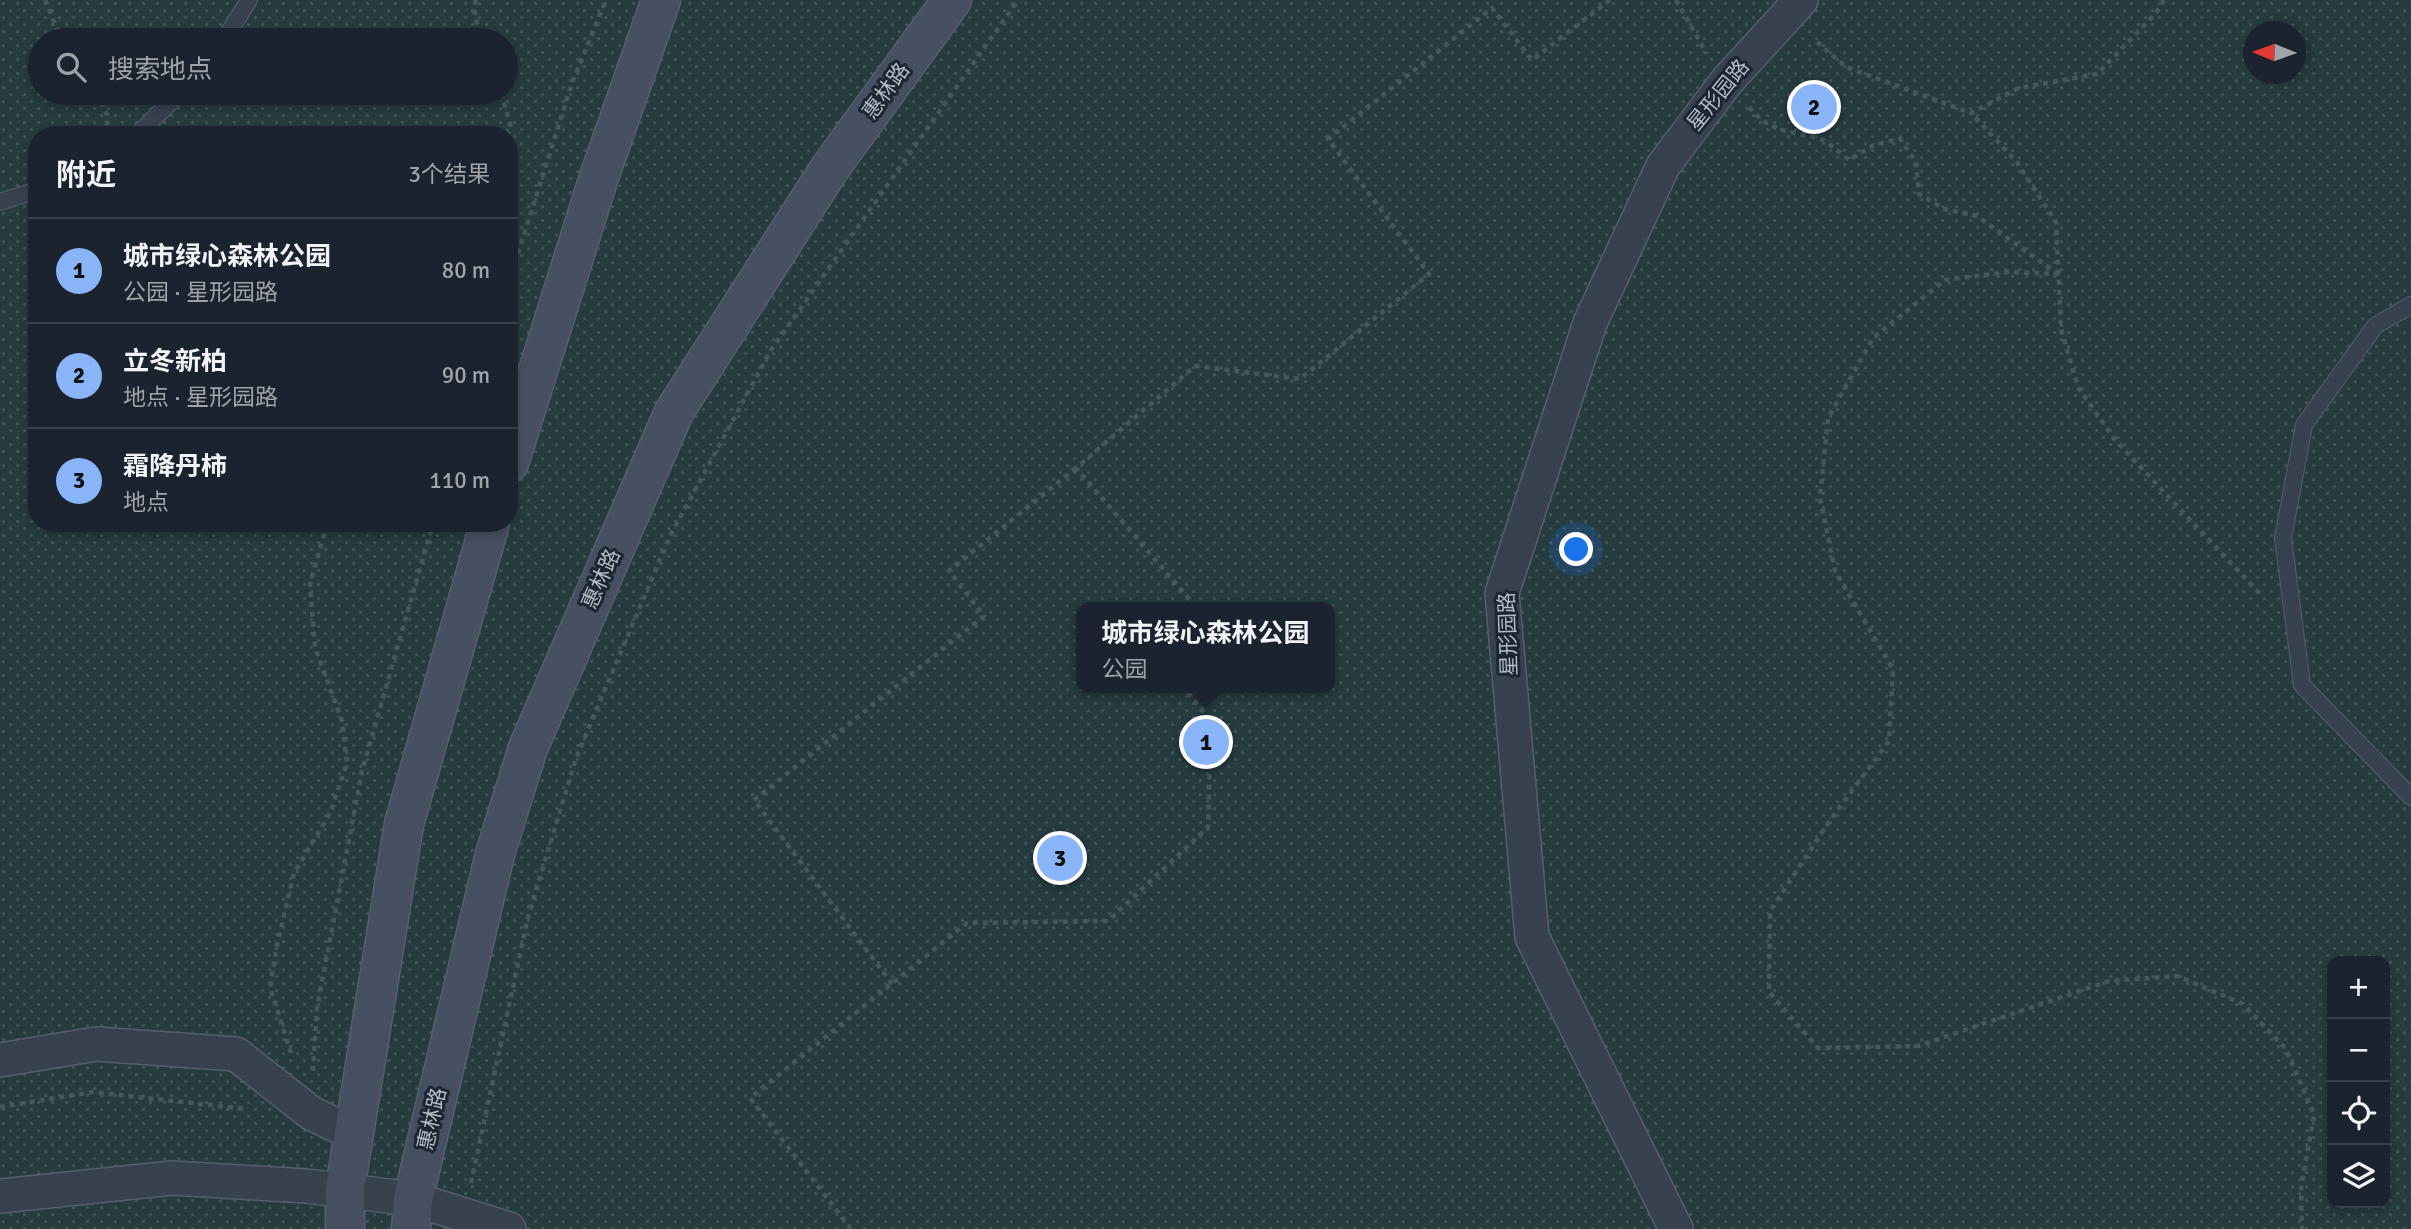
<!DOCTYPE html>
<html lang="zh">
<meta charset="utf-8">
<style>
:root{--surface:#1b232e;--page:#242b36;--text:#f1f3f6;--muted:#a0a4aa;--line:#39404a;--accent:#8ab4f8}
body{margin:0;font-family:Signika,"Noto Sans SC",sans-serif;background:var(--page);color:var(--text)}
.controls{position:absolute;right:21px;bottom:21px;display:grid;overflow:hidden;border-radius:14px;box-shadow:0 4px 10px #0003}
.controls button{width:63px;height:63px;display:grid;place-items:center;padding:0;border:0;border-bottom:2px solid var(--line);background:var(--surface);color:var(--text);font:35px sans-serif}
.compass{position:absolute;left:2243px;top:21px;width:63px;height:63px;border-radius:50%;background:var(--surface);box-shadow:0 4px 10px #0003;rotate:271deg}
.you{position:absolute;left:1577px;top:550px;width:24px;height:24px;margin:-18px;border:5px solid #fff;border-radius:50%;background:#1a73e8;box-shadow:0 0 0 10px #1a73e833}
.badge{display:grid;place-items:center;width:46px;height:46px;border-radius:50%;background:var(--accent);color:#111;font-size:23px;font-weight:700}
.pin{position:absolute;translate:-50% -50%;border:4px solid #fff;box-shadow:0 2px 7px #0006}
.popup{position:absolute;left:1076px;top:602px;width:259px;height:91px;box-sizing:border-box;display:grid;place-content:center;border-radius:14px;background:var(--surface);filter:drop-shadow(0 2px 5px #0005);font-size:23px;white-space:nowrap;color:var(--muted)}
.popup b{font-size:26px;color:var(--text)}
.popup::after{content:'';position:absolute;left:50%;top:100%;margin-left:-14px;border:14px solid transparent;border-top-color:var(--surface)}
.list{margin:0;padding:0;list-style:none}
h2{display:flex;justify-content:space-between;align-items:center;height:91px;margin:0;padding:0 28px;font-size:30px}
h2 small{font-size:23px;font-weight:400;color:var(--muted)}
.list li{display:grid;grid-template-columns:46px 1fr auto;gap:21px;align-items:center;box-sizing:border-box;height:105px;padding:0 28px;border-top:2px solid var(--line)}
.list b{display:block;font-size:26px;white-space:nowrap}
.list p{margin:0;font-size:23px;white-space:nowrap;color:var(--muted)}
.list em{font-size:23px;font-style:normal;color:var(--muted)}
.icon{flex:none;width:38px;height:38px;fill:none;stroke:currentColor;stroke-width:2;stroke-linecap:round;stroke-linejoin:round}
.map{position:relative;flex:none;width:2411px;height:1229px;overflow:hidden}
.search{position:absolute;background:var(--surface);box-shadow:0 4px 10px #0003;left:28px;top:28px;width:490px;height:77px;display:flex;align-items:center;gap:18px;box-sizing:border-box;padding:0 24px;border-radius:38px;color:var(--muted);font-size:26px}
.panel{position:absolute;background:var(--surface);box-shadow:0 4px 10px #0003;left:28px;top:126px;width:490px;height:406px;border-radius:28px}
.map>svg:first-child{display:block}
</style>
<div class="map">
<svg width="2411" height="1229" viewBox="0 0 2411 1229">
<defs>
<pattern id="park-dots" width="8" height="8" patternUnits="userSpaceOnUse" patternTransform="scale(1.75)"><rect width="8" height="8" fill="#263c3f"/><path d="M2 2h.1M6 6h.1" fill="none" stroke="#435659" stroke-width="1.8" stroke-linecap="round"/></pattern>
</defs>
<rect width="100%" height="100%" fill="#242f3e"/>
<!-- park -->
<path fill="url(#park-dots)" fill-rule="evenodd" d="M0,0h2411v1229h-2411zM2254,32h42v42h-42zM40,40h466v53h-466zM37,135h472v388h-472zM1082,607h248v81h-248zM2332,961h53v242h-53z"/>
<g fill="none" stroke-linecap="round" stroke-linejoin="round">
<defs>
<path id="service" d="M224,40l25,-40
M137,135l43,-42
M0,202l37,-12
M2411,305l-36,21 -71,99 -21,113 19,147 109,112"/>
<path id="minor" d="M0,1060l96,-16 140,10 75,59 43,21
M0,1196l172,-18 134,8 107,13 96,30
M1676,1229l-144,-292 -30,-344 88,-270 73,-157 64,-85 74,-81"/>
<path id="secondary" d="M509,463l90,-286 62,-177
M345,1229v-40l59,-365 86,-301
M411,1229l2,-30 82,-345 33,-106 146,-336 156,-244 122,-168"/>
</defs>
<!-- service casing -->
<use href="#service" stroke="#565f6c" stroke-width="18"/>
<!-- minor casing -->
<use href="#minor" stroke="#565f6c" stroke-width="36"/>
<!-- secondary casing -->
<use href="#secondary" stroke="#565f6c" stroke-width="41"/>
<!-- path -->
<path stroke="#44595c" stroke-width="4.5" stroke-dasharray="5 5" stroke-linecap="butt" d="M45,0l17,40
M476,0l-2,9 7,31
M1676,0l31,54
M2164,0l-8,13 -59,61 -78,14 -48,25 45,48 40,61 5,107 17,58 37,53 148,157
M1817,42l29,25 125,46
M97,93l10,22v20
M501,93l10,34 -3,8
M1749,107c22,26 38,23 68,31 11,3 23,15 32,22l25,-15 26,-6 16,23 3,32 25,15 33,7 81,58
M2059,274l-51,-2 -63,8 -72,58 -45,80 -8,80 15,73 58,98 -4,72 -58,78 -61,92 -1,81 49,56 100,-2 191,-65 68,-5 66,28 43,45 28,66 -13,73 1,41
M509,282l63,-199 34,-83
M1196,607l-120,-139 119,-102 105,13 129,-105 -101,-135 164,-131 40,52 78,-60
M892,984l-138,-184 230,-184 -35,-45 127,-103
M291,1053l-21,-66 7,-42 17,-72 36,-60 17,-50 -5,-42 -27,-74 -5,-63 17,-61
M313,1071l4,-63 45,-237 71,-248
M0,1107l93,-15 153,17
M471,1183l57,-266 48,-159 94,-222 101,-186 247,-350
M851,1229l-101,-131 217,-175 141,-2 100,-94 3,-106 -27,-33"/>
<!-- service -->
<use href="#service" stroke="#38414e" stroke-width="16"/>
<!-- minor -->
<use href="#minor" stroke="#38414e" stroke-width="33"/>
<!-- secondary -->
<use href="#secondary" stroke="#465061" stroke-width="38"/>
</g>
<g text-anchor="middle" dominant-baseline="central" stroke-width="6" stroke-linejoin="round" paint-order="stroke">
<!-- street labels -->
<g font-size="21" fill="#b4bcc9" stroke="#1d2633">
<text transform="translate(886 91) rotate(-54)">惠林路</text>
<text transform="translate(1718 95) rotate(-51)">星形园路</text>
<text transform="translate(601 579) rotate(-66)">惠林路</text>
<text transform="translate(1508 634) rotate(-92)">星形园路</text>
<text transform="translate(432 1119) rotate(-77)">惠林路</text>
</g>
</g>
</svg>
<div class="controls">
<button>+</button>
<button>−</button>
<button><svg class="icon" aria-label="locate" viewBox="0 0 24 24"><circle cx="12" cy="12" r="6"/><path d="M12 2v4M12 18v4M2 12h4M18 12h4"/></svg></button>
<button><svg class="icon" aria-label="layers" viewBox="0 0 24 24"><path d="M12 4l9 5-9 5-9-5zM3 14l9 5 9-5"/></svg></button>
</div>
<svg class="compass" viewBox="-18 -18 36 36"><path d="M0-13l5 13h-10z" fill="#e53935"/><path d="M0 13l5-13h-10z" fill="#a0a4aa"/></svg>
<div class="you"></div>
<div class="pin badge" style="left:1206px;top:742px">1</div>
<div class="popup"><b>城市绿心森林公园</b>公园</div>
<div class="pin badge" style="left:1814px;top:107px">2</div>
<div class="pin badge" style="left:1060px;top:858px">3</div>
<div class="search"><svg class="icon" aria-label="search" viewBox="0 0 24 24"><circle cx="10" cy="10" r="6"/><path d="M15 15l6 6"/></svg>搜索地点</div>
<section class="panel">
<h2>附近<small>3个结果</small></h2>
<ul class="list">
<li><span class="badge">1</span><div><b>城市绿心森林公园</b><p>公园 · 星形园路</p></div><em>80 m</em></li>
<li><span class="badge">2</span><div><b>立冬新柏</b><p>地点 · 星形园路</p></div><em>90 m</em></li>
<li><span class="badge">3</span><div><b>霜降丹柿</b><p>地点</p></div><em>110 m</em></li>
</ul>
</section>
</div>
